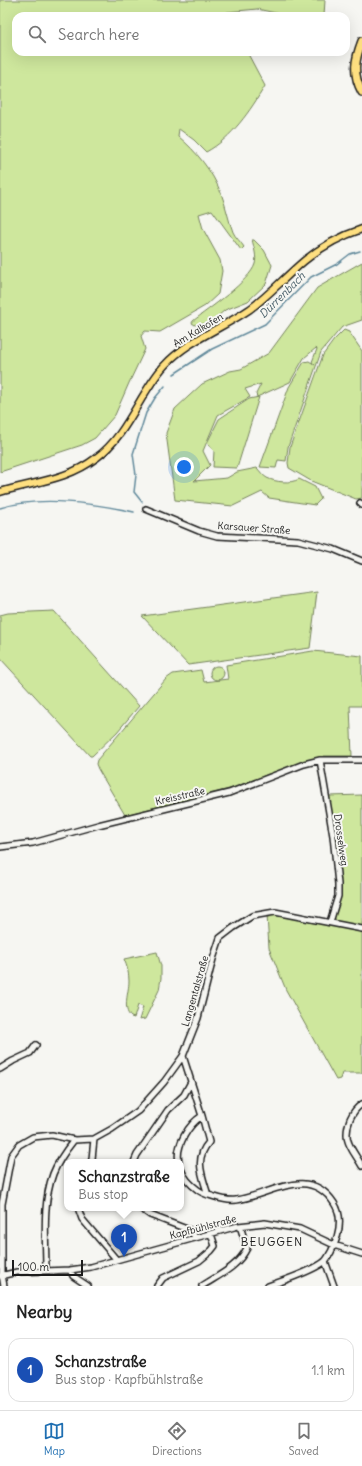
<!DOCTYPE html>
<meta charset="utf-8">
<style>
:root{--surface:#fff;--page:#f2f2f2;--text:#222;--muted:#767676;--line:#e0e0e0;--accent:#1f6fb2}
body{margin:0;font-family:Delius,sans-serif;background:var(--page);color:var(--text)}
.scale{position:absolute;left:12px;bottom:10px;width:71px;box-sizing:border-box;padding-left:4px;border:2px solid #1c1c1c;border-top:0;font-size:11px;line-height:14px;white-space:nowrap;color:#1c1c1c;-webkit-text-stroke:3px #f6f6f2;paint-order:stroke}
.you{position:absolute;left:184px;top:467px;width:14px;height:14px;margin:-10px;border:3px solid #fff;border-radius:50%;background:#1a73e8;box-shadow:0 0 0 6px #1a73e833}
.badge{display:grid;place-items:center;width:26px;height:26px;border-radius:50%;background:var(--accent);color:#fff;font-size:13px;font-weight:700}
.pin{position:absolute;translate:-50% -33px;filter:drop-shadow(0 1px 2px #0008)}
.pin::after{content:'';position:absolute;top:21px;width:14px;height:12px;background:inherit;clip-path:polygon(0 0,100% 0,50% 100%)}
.popup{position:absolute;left:64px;top:1159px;width:120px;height:52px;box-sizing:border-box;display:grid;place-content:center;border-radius:8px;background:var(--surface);filter:drop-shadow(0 1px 3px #0005);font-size:13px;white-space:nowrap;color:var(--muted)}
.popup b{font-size:15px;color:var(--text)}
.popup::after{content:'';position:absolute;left:50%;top:100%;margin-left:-8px;border:8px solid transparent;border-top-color:var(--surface)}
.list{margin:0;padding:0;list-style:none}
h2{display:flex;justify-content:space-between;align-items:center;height:52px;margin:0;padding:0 16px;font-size:17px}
h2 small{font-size:13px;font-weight:400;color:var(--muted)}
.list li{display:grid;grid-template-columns:26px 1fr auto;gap:12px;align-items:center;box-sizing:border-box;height:64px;margin:0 8px 8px;padding:0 8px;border:1px solid var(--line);border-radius:12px}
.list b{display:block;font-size:15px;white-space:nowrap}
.list p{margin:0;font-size:13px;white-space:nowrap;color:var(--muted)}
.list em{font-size:13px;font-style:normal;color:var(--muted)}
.icon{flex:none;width:22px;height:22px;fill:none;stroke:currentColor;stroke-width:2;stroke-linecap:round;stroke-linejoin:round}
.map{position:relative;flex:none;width:362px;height:1286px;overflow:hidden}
.search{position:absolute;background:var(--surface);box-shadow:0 4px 16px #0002;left:12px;right:12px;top:12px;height:44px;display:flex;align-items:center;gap:10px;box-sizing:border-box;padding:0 14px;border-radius:12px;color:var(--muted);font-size:15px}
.sheet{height:124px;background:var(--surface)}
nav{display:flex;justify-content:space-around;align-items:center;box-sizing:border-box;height:56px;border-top:1px solid var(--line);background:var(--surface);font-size:11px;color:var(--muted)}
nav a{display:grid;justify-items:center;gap:2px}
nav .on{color:var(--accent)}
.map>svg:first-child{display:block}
</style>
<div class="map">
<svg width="362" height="1286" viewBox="0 0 362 1286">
<rect width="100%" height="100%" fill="#f6f6f2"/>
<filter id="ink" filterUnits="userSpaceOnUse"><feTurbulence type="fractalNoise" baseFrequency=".025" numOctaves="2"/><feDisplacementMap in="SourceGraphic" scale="8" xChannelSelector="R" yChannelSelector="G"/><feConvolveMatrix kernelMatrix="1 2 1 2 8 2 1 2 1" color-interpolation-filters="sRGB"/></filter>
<g filter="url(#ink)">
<!-- green -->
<path fill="#cee79d" stroke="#75825c" d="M0,0h325l-1,16h-34l-33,-7 -30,3 2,4h-213v36h231l18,34c-15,25 -33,52 -59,66l-12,-12 -15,-11 -1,7c19,16 34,35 43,57 5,13 7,26 12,39 2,5 8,10 11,15l-3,3 -29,-40 -13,4 4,15 17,31 2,11 -4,23 -13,12 -45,26 -15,-1 -4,5 4,13 -16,34 -14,32 -20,23 -13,7 -82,27z
M252,240h2l10,10 8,15 -6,19 -18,17 -23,9 -14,12 -9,2 -7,1 -3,-2 1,-2c15,-12 57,-40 62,-57 2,-7 -1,-17 -3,-24z
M362,262v58l-20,7 -21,25 -33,95 -2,14 -8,-1 -2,8 -16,-1 29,-80 15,-25 5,-1 6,4 -3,-3 5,-13 -1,-1 -12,10 -14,24 -33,15 -1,-3 5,-10 -16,5 5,8 -32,18 -15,36 7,14 -16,16 33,-3 10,-6 20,-4c3,3 6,8 10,10 8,4 24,6 32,1l16,8 6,12 -6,6 -46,-7 -7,-6 -29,14 -58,-6 -9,-67 9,-24 27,-25 28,-13 11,-2 28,-16 48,-65z
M344,330l5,2 13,19v147l-6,1 -45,-18 -22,-13 -1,-5 2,-16 33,-92 11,-15z
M259,397l-22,71 -24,-1 1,-16 -7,-8 12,-24 30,-20z
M317,592l-7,56 -122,17 -46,-49z
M54,611l85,95 -22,26 -25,24h-2l-90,-98v-43l8,-2z
M313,651l49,5v50h-12l2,50h-28l-56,18 -31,13 -112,28 -27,-46 -2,-5 1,-4 69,-81 7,-5 28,-4 3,12 24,-3 -2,-14z
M210 673a7 7 0 1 1 14 0a7 7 0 1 1-14 0Z
M362,795v132l-24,-4 -5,-7 7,-22 -1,-24 -10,-74z
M276,914l86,16v143h-20l-2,6 -4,1 -50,-90 -17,-42 -2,-33z
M157,952l4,14v12l-2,12 -14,29 -6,1 4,-13 -5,-2 -4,13 -3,-1c-9,-8 -2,-25 -2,-36 0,-8 -2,-15 -5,-22z"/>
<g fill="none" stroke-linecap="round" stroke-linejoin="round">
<!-- stream -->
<path stroke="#61899b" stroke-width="1.5" d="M174,374l38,-25 53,-25 46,-47 26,-13 13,-10 10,-3
M142,502l-8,-10 2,-17 -3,-21 13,-41 9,-15 10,-12
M0,508c41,-13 93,-5 134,4"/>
<defs>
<path id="minor" d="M360,503l2,2
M146,509l53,22 18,5 81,4 35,9 29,12
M320,760l13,76 5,48v12l-8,26
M0,847l33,-4 65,-18 131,-32 75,-29 16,-4h42
M183,1056l19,60 7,26c-15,17 -7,33 -1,53
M0,1069l13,-8 17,-8 6,-8
M362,1104c-6,4 -9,8 -12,15 -8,22 1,28 12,47
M91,1162l1,-3 2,-20
M134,1162l3,-7 31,-45 16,-15 7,-13
M179,1162c-4,-16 10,-38 23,-46
M181,1169c3,9 10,16 17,21 5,4 11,5 17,7 6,2 14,4 21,3 33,-4 72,-36 98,3 10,15 5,33 -3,49 -2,3 -4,8 -7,10 -12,9 -41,19 -56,24
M78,1208l4,11 34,40
M140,1208l10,7 42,16 3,7
M325,1261l9,25
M70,1270l3,6 15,10
M46,1271c0,-32 -4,-67 7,-97 5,-13 13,-24 21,-34
M0,1276l17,-4 53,-2 21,-3 147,-41 27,-3 35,6 34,16 28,9
M4,1286l-2,-11v-71l9,-48 8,-11 14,-8 19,-2 22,5 20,-1 18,-10 26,-18 26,-29 19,-26 15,-38 15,-59 7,-21 13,-10 19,-12 23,-4 87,17
M157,1286l6,-8 36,-17 12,-10 4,-5 -4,-12
M202,1286c17,-11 36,-19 45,-38l-7,-22"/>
<path id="major" d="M0,492c33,-10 68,-12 96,-34 32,-23 43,-64 68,-92 24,-26 57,-37 86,-57 19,-14 35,-32 54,-48 17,-14 37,-25 58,-32"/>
<path id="highway" d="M362,41c-7,18 -10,33 0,51"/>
</defs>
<!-- minor casing -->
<use href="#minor" stroke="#1c1c1c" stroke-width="8"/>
<!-- major casing -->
<use href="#major" stroke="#1c1c1c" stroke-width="9"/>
<!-- highway casing -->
<use href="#highway" stroke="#1c1c1c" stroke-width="10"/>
<!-- minor -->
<use href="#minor" stroke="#f6f6f2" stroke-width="5"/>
<!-- major -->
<use href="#major" stroke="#fedf80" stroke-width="6"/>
<!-- highway -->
<use href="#highway" stroke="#fedf80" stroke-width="7"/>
</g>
</g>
<g text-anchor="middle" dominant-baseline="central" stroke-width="4" stroke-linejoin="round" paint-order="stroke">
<!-- street labels -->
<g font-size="10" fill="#1c1c1c" stroke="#f6f6f2">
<text transform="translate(198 330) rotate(-31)">Am Kalkofen</text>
<text transform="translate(254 528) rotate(4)">Karsauer Straße</text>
<text transform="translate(180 796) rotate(-13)">Kreisstraße</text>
<text transform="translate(341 840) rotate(82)">Drosselweg</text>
<text transform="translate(195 991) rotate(-74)">Langentalstraße</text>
<text transform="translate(203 1227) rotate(-15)">Kapfbühlstraße</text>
</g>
<!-- water labels -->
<g font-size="11" font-style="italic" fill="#445b66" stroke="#f6f6f2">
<text transform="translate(282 295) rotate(-45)">Dürrenbach</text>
</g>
<!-- quarter labels -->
<g font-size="12" letter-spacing="1" fill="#1c1c1c" stroke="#f6f6f2">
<text x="272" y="1241">BEUGGEN</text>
</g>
</g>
</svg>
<div class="scale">100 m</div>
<div class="you"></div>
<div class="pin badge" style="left:124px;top:1257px;background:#1a4fb4">1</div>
<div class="popup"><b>Schanzstraße</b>Bus stop</div>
<div class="search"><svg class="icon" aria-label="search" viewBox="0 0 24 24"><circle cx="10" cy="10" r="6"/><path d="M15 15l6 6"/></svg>Search here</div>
</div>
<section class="sheet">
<h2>Nearby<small></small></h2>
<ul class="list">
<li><span class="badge" style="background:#1a4fb4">1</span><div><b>Schanzstraße</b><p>Bus stop · Kapfbühlstraße</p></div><em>1.1 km</em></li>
</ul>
</section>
<nav>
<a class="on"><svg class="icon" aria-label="map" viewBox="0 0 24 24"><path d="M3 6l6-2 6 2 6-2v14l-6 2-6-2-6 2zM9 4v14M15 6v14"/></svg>Map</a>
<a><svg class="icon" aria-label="directions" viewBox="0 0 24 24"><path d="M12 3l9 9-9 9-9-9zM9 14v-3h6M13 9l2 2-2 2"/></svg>Directions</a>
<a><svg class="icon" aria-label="saved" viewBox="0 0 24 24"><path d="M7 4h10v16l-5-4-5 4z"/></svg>Saved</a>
</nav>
